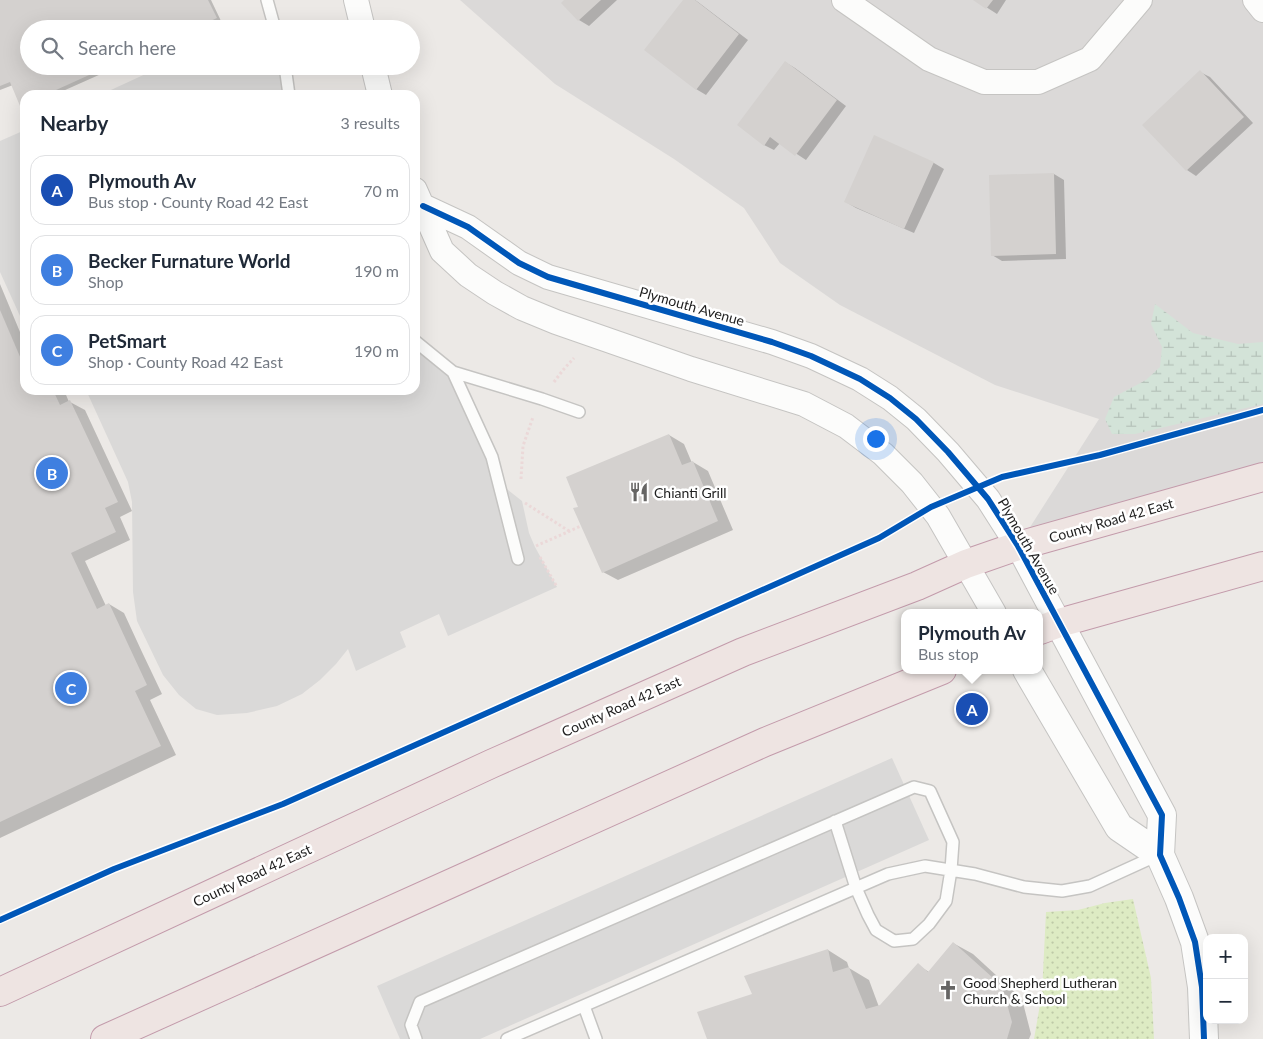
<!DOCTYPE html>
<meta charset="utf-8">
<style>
:root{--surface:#fff;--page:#f2f2f3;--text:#1f2937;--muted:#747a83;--line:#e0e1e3;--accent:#666564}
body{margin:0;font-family:Lato,sans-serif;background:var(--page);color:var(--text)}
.controls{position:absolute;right:15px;bottom:15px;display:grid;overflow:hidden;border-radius:10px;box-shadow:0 5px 20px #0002}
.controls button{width:45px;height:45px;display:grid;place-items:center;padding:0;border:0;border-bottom:1px solid var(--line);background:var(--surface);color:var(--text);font:25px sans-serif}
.you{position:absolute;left:875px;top:438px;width:18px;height:18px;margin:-12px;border:4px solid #fff;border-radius:50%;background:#1a73e8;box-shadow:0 0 0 8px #1a73e833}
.badge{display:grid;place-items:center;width:32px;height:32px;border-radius:50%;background:var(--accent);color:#fff;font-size:16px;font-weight:700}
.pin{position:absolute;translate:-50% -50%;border:2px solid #fff;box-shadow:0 1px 5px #0006}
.popup{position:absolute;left:901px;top:609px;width:142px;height:65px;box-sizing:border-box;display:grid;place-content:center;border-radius:10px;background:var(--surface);filter:drop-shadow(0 1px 4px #0005);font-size:16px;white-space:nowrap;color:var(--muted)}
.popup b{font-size:19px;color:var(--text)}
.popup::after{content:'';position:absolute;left:50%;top:100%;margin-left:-10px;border:10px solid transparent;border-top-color:var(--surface)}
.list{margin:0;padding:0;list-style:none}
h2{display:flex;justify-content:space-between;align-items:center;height:65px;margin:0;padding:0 20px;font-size:21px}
h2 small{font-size:16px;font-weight:400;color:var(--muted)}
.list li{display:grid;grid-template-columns:32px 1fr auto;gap:15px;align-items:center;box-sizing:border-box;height:70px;margin:0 10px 10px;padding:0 10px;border:1px solid var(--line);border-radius:15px}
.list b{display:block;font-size:19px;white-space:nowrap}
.list p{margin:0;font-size:16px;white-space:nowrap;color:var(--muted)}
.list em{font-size:16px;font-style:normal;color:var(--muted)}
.icon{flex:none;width:28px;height:28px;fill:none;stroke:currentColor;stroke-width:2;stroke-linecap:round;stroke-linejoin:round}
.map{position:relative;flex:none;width:1263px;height:1039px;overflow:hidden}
.search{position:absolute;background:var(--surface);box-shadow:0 5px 20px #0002;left:20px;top:20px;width:400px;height:55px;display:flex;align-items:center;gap:12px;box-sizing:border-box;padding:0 18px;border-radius:28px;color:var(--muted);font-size:19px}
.panel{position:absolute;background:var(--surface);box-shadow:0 5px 20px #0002;left:20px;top:90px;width:400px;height:305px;border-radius:15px}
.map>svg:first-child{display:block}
</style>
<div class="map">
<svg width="1263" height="1039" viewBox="0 0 1263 1039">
<defs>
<pattern id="grass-dots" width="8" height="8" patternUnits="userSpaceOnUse" patternTransform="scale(1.25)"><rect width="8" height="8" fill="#ddebc3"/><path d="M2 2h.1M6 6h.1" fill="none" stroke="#bdc9a7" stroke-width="1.8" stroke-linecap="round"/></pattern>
<pattern id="wetland-marsh" width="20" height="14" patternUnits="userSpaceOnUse" patternTransform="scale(1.25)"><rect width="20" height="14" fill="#d3e3d8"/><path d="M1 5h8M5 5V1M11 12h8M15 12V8" fill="none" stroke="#b5c2b9"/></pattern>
</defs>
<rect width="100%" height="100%" fill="#ece9e6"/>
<!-- residential -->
<path fill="#dbd9d8" d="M460,0h803v477l-245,69 81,-127 -104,-34 -155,-80 -60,-42 -36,-55 -70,-49 -119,-75z"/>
<!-- religious -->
<path fill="#dad9d8" d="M163,66h122l4,29h-189z
M25,130v197l-25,-55v-131z
M415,341l38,31 45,110 24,19 7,32 6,14 22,40 -109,49 -9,-22 -39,18 6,15 -50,24 -8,-22 -12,15 -16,16 -18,14 -25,12 -30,7 -30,2 -21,-6 -17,-14 -16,-20 -26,-54 -4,-29 -1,-90 -4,-20 -42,-92h329z
M892,758l37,82 -449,199h-80l-23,-53z"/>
<!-- grass -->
<path fill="url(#grass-dots)" d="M1133,899l18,79 3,61h-120l8,-46 4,-81 32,-2 27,-7z"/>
<!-- wetland -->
<path fill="url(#wetland-marsh)" d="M1155,304l38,29 45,11 25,-2v62l-128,30h-23l-7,-15 9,-22 32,-17 14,-13 2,-20 -11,-23z"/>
<!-- shadow -->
<path fill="#0003" d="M0,0h211l10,21 -18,8h-174v37h90l-65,29h-29v12l-4,-2 -8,-20 -13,5z
M566,0h51l-28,26 -10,-6 -16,-17z
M685,0h10l3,2 50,38 -42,55 -10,-6z
M975,0h31l-9,14z
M785,62l10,6 51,38 -40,54 -26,-17 -6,7 -10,-5z
M1200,72l10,5 43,46 -57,53 -9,-6z
M875,137l59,26 10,6 -30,64 -58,-25 -10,-6z
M1054,174l10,6 2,79 -64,2 -10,-6z
M0,284l25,60v46h39l5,12h1l15,8 47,101 -12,6 10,23 -45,21 21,45 3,-2 15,9 18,39 20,42 -12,6 26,55 -176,83z
M669,435l15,9 8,19 1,-1 15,9 25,59 -115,50 -15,-8 -24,-64z
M953,943l20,11 49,45 9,35 -2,5h-320l44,-44 75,-45 19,12 2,6 20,12 10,27 39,-42 11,7z"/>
<!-- building -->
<path fill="#d4d1cf" d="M0,0h208l9,18 -24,11h-164v37h80l-64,29h-20v9l-5,2 -10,-24 -10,4z
M564,0h37l-23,21 -17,-18z
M683,0h12l44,34 -43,56 -52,-40z
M973,0h20l-7,9z
M785,61l52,39 -42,56 -25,-19 -6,9 -27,-21z
M1200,70l44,47 -58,54 -44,-46z
M874,135l60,27 -30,67 -60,-27z
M1054,173l2,81 -65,2 -2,-81z
M0,310l24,56h1v24h28l7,15 10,-5 48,102 -13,6 11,24 -45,21 26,56 12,-6 18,39 20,43 -12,6 26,55 -161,76z
M669,434l13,31 11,-4 25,60 -116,52 -29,-65 5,-1 -12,-30z
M953,942l49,44 10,36 -5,17h-300l-10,-27 55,-18 -8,-18 84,-27 5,23 16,-5 17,42 14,-4 38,-42 10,9z"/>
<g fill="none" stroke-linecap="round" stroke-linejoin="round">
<defs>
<path id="service" d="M267,0l8,29
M285,66l4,29
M415,341l38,31 39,85 26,102
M453,372l89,27 37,13
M584,1006l12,33
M416,1039l-5,-14 9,-23 494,-215 16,4 23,51 -2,28 -5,31 -17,23 -16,15 -19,2 -18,-11 -8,-15 -12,-27 -21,-67
M507,1039l381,-165 37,-8 50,8 49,13 38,4 28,-5 68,-31"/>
<path id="minor" d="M356,0l7,29
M844,0l85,59 55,23h54l52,-23 50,-59
M1255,0l8,10
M373,66l7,29
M415,190l27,61 26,24 27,18 27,15 34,14 135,47 113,35 42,22 37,28 29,29 26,33 56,97
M423,206l45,21 51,36 29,14 224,65 39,14 49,23 30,19 26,21 32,33 40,47 30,47 41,77"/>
<path id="tertiary" d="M1059,623l103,192 -2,40 19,43 16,44 7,45 2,52
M1027,670l92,157 41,28"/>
<path id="trunk" d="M1040,630l19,-7 204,-57
M0,992l491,-228 252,-112 174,-66 49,-22 52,-18 245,-69
M105,1039l660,-297 177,-72"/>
</defs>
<!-- service casing -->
<use href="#service" stroke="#c5c4c2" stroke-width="14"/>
<!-- minor casing -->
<use href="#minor" stroke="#c5c4c2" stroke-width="26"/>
<!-- tertiary casing -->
<use href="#tertiary" stroke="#c5c4c2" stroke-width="30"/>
<!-- trunk casing -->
<use href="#trunk" stroke="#c39bab" stroke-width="30"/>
<!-- path -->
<path stroke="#ebd8d8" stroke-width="3" stroke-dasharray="2.5 2.5" stroke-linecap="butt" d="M554,382l9,-12 11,-12
M521,479l2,-33 10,-29
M525,503l44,28
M536,546l45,-20
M540,557l17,30"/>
<!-- service -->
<use href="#service" stroke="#fcfcfb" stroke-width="11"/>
<!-- minor -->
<use href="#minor" stroke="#fcfcfb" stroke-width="24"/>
<!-- tertiary -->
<use href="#tertiary" stroke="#fcfcfb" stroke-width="28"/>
<!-- trunk -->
<use href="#trunk" stroke="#eee4e2" stroke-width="28"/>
<defs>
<path id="cycleway" d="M423,206l45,21 51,36 29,14 224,65 39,14 49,23 30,19 26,21 32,33 40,47 30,47 144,269 -2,40 19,43 16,44 7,45 2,52
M0,920l114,-51 169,-65 596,-266 52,-31 71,-30 98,-22 163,-45"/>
</defs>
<!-- cycleway casing -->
<use href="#cycleway" stroke="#fff" stroke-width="9"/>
<!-- cycleway -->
<use href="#cycleway" stroke="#0057b8" stroke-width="6"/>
</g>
<!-- icons -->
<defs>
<symbol id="restaurant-bare" viewBox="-9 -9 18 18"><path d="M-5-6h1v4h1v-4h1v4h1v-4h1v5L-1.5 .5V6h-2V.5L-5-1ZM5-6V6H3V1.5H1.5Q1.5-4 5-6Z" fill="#666564" stroke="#fff" stroke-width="2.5" paint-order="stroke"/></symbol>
<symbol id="church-bare" viewBox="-9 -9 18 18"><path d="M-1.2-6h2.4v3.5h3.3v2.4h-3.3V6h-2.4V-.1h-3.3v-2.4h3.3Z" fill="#666564" stroke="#fff" stroke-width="2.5" paint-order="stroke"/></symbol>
</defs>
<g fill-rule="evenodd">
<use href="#restaurant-bare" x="625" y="478" width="28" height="28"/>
<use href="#church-bare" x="934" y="976" width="28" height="28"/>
</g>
<g text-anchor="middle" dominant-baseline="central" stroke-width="5" stroke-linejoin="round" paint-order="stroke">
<!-- street labels -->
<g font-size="14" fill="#1e1e1e" stroke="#fff">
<text transform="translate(692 306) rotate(16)">Plymouth Avenue</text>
<text transform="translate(1111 520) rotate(-16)">County Road 42 East</text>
<text transform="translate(1029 546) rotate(60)">Plymouth Avenue</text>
<text transform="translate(621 706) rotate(-24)">County Road 42 East</text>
<text transform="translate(252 875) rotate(-25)">County Road 42 East</text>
</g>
<!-- poi labels -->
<g font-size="14" fill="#1e1e1e" stroke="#fff" text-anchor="start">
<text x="654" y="492">Chianti Grill</text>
<text x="963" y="982">Good Shepherd Lutheran<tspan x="963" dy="16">Church &amp; School</tspan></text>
</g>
</g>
</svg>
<div class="controls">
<button>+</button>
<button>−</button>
</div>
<div class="you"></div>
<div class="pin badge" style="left:972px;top:709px;background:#1a4fb4">A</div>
<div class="popup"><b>Plymouth Av</b>Bus stop</div>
<div class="pin badge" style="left:52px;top:473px;background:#3f7fe0">B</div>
<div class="pin badge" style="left:71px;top:688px;background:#3f7fe0">C</div>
<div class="search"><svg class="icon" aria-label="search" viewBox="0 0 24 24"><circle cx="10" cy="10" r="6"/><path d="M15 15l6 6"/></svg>Search here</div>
<section class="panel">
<h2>Nearby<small>3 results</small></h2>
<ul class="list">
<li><span class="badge" style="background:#1a4fb4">A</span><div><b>Plymouth Av</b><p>Bus stop · County Road 42 East</p></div><em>70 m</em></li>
<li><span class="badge" style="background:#3f7fe0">B</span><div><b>Becker Furnature World</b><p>Shop</p></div><em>190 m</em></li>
<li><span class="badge" style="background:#3f7fe0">C</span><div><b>PetSmart</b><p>Shop · County Road 42 East</p></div><em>190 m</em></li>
</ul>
</section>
</div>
